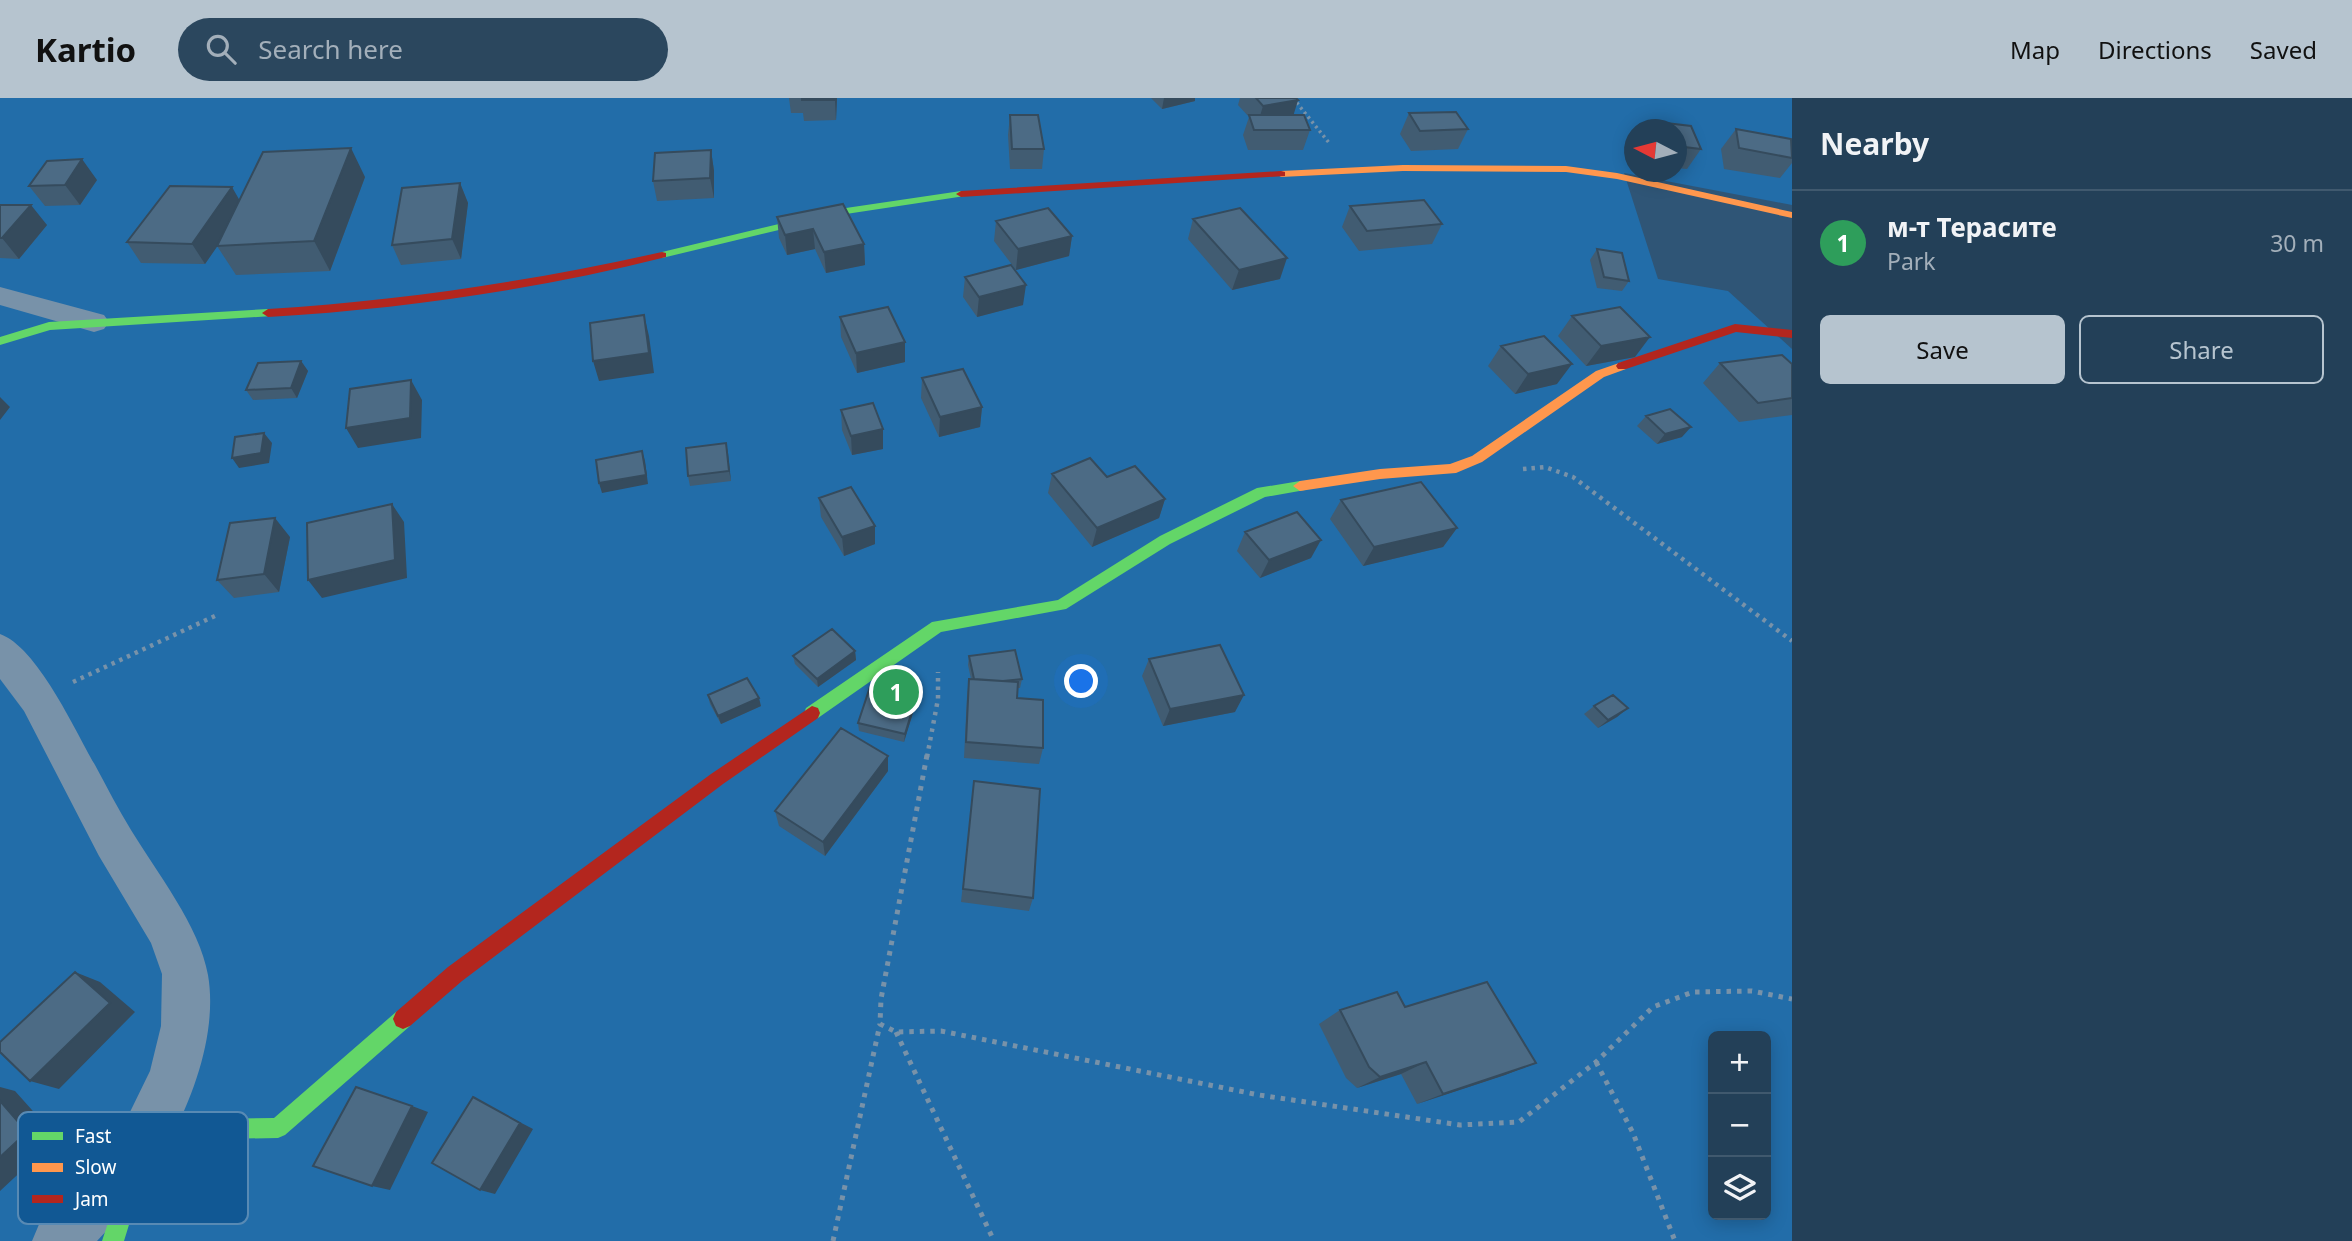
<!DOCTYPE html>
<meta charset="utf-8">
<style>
:root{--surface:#234058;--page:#2b475e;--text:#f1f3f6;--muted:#a3afba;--line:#40596e;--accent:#b6c4cf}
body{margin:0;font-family:"Noto Sans",sans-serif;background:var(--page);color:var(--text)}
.controls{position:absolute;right:21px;bottom:21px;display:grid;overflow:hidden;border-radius:10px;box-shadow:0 4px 18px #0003}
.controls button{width:63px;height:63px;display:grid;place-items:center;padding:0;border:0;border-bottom:2px solid var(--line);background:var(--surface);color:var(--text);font:35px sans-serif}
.compass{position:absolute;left:1624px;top:21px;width:63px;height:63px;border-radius:50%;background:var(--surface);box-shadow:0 4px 18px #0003;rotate:276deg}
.you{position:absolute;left:1082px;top:584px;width:24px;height:24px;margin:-18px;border:5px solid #fff;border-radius:50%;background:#1a73e8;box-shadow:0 0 0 10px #1a73e833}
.badge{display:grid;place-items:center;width:46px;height:46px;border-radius:50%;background:var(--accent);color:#fff;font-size:23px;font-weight:700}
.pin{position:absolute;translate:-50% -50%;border:4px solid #fff;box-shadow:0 2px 7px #0006}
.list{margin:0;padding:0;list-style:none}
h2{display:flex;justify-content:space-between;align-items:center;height:91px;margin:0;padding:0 28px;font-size:30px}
h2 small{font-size:23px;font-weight:400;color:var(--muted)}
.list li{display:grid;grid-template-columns:46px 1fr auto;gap:21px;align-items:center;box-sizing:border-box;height:105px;padding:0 28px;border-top:2px solid var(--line)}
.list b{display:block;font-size:26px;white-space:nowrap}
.list p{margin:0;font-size:23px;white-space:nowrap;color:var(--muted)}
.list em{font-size:23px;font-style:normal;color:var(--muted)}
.actions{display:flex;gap:14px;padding:21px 28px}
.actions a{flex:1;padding:16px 0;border:2px solid var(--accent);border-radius:10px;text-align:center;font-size:24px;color:var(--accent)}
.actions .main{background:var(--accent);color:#111}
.icon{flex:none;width:38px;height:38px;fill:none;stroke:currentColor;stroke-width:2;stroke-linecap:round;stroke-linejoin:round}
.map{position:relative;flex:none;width:1792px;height:1143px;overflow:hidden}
header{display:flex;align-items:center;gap:42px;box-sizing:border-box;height:98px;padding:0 35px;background:var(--accent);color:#111}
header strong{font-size:33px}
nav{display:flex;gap:38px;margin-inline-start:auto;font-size:24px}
.search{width:490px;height:63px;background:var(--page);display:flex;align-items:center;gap:18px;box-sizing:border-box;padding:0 24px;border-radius:38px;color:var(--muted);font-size:26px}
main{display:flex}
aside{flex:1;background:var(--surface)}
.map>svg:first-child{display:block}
</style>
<header>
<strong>Kartio</strong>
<div class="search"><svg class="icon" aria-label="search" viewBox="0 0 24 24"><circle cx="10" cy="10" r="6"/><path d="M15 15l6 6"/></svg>Search here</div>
<nav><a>Map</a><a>Directions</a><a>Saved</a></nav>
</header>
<main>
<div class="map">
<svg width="1792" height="1143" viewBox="0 0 1792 1143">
<rect width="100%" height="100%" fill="#2f5576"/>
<!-- green -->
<path fill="#226da9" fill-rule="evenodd" d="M0,0h1792v107l-168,-32 34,106 70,12 64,58v892h-1792zM1634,32h42v42h-42zM1713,938h53v179h-53z"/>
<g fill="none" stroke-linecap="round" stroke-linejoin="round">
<!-- path-far2 -->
<path stroke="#7892a9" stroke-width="3.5" stroke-dasharray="2.5 3.5" stroke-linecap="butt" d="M1293,0l37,46"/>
<!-- path-far1 -->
<path stroke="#7892a9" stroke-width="4.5" stroke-dasharray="3.5 5" stroke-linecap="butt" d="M1523,371l22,-2 28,10 219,164
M73,584l144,-67
M927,659l11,-58v-27"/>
<!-- path -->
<path stroke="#7892a9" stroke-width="5" stroke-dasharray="4.5 6" stroke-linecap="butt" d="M927,657l-46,244 -1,25 16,8 45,-1 318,64 201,30 59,-3 77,-60 57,-55 40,-15 59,-1 40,8
M896,934l98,209
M1596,964l37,71 42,108
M833,1143l47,-217"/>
<!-- street -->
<path fill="#7892a9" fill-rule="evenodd" d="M0,189l104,28 5,7 -5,7 -10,3 -94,-27z
M0,536c37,13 75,96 95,131 12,22 23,44 36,65 25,41 69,97 77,145 15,88 -51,206 -111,266h-65l8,-19 41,-38 49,-72 20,-41 11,-45 1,-52 -11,-31 -52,-87 -75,-145 -24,-32z"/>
<!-- fast -->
<path fill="#63d668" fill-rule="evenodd" d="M961,93l4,1v4l-119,18 -184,44 -6,-3 6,-3 184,-44z
M268,211l4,1v6l-222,14 -50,15v-8l49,-15z
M1300,383l7,5 -2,4 -40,7 -95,47 -104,65 -125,23 -123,86 -6,2 -6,-2 -2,-5 2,-5 126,-86 126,-22 102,-64 97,-48z
M403,911l7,3 3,7 -3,7 -125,109 -7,3 -123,2 -31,101h-22l39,-118 7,-3 126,-2 122,-106z"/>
<!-- slow -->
<path fill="#ff974d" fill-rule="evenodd" d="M1403,67l163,1 51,7 175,39v6l-175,-39 -51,-7 -163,-1 -122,6 -5,-3 5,-3z
M1622,264l6,4 -2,3 -22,8 -122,85 -26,11 -76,6 -80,12 -7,-5 7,-5 80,-12 70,-5 22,-8 124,-85z"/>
<!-- jam -->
<path fill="#b3261e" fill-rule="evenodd" d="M1281,73l4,1v4l-324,21 -5,-3 5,-3z
M662,154l4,1v4c-131,33 -264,52 -398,60l-6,-4 6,-4c133,-8 264,-28 394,-57z
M1735,226l57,6v8l-56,-6 -110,37h-8l-2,-3 2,-3z
M812,608l6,2 2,5 -2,5 -95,66 -261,197 -52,45 -7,3 -7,-3 -3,-7 3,-7 52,-45 263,-193z"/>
</g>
<!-- wall -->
<path fill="#415c72" d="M789,0h48l-1,22 -32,1 -1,-8h-12z
M1151,0h44v3l-33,8z
M1240,0h56l2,2 -5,15 17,15 -7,20h-55l-5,-15 6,-18 -11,-12z
M1409,15l59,16 -10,20 -47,2 -11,-17z
M1010,17l34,34 -2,20h-32l-2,-34z
M1649,23l42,5 10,23 -14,20 -11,-1v-38h-32z
M1736,31l56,14v20l-12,15 -56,-9 -3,-20z
M711,52l3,21v27l-57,3 -4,-20z
M365,79l-35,94 -94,4 -19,-29 -12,18 -64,-1 -14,-21 112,-42z
M97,82l-17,25 -35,1 -16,-20z
M460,85l8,20 -7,56 -60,6 -9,-20z
M0,107l47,20 -28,34 -19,-1z
M1350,108l92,18 -10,20 -73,7 -17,-24z
M777,119l87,27 1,21 -39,8 -11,-24 -28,6 -8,-17z
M1193,121l87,60 -48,11 -44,-51z
M996,123l76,15 -3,20 -53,14 -22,-29z
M1597,151l32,32 -7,10 -25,-3 -7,-28z
M965,179l58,28 -46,12 -14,-20z
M1572,218l63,41 -49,9 -28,-30z
M840,219l65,25v20l-48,11 -16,-36z
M1501,248l56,38 -42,10 -27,-28z
M301,263l7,10 -11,27 -44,2 -7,-10z
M1720,265l72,35v17l-53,7 -36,-39z
M922,280l60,29 -2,20 -41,10 -18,-39z
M841,312l42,39 -31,6 -10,-25z
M1646,318l36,21 -25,7 -20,-18z
M726,345l5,38 -41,5 -2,-10z
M1052,376l113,25 -6,19 -67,29 -44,-54z
M819,400l56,28v18l-31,12 -23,-39z
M1341,402l116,28 -14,19 -80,19 -33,-47z
M1245,434l66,26 -51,20 -23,-27z
M290,439l-11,55 -45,6 -17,-18z
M855,553l1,9 -38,27 -23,-23 -2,-8z
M969,558l53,23 -2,9h-2l-1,10 26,50 -4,16 -75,-6 3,-62 2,-17h2l-3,-14z
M1149,561l86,53 -72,14 -21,-50z
M708,597l53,11 -40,18 -11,-20z
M916,600l-1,8 -11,36 -45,-11 -1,-8z
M1594,608l34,2 -11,9 -19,11 -14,-14z
M888,673l-63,85 -46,-30 -4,-15z
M974,683l59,117 -4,13 -68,-9z
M1405,909l131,56 -31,12 -88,29 -16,-30 -44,14 -11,-10 -27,-54 21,-14z"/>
<!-- shaded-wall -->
<path fill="#354b5d" d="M835,0h2l-1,22 -1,-20z
M1164,0h31v3l-33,8z
M1298,2l-6,20 -35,6 6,-20z
M351,50l14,29 -35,94 -16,-30z
M711,52l3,21v27l-4,-20z
M82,61l15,21 -17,25 -15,-20z
M460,85l8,20 -7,56 -9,-20z
M232,89l12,21 -39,56 -13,-20z
M31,107l16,20 -28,34 -17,-21z
M813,131l2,20 -28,6 -2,-20z
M1072,138l-3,20 -53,14 2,-21z
M864,146l1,21 -39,8 -2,-21z
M1287,160l-7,21 -48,11 7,-20z
M1026,187l-3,20 -46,12 2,-20z
M644,217l5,21 5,37 -55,8 -6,-20z
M1650,239l-15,20 -49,9 15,-20z
M905,244v20l-48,11 -1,-20z
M301,263l7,10 -11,27 -6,-10z
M1572,266l-15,20 -42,10 13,-20z
M411,282l11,20 -1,38 -63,10 -12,-20z
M0,299l10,10 -10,13z
M982,309l-2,20 -41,10 1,-20z
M1691,329l-9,10 -25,7 8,-10z
M883,331v20l-31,6 -1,-19z
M264,335l8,10 -3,20 -30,5 -7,-10z
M726,345l2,10 3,28 -2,-10z
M642,353l3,10 3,23 -46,9 -3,-10z
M1165,401l-6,19 -67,29 5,-19z
M392,406l12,18 3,56 -85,20 -14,-18z
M275,420l15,19 -11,55 -15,-18z
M875,428v18l-31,12 -2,-19z
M1457,430l-14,19 -80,19 11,-19z
M1321,442l-10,18 -51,20 9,-18z
M855,553l1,9 -38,27 -1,-8z
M1244,597l-9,17 -72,14 7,-17z
M759,600l2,8 -40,18 -3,-8z
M916,600l-1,8 -11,36 1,-8z
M1628,610l-11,9 -19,11 10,-8z
M888,658v15l-63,85 -2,-14z
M75,874l25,10 35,30 -76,77 -29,-8z
M1426,964l-25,12 -44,14 23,-11z
M1536,965l-31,12 -88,29 26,-10z
M0,989l15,4 42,47 -57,53z
M487,1007l46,24 -38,65 -15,-4z
M412,1008l16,6 -38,78 -18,-4z"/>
<!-- building -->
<path fill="#4c6b85" stroke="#354b5d" stroke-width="2" d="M802,0h33v2h-33z
M1256,0h40l2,2 -35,6z
M1456,14l12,17 -48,2 -11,-18z
M1010,17h28l6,34h-32z
M1249,17h55l6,15h-56z
M1649,23l42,5 10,23 -25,-3v-16h-24z
M1736,31l55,10 1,19 -53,-10z
M351,50l-37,93 -97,5 46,-94z
M711,52l-1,28 -57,3 2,-28z
M82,61l-17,26 -36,1 18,-25z
M460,85l-8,56 -60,6 10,-57z
M170,88l62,1 -40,57 -65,-2z
M1424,102l18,24 -75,7 -17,-25z
M843,106l21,40 -40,8 -11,-23 -28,6 -8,-18z
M0,107h31l-29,33h-2z
M1048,110l24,28 -54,13 -22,-28z
M1240,110l47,50 -48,12 -46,-51z
M1597,151l25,4 7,28 -25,-4z
M1011,167l15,20 -47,12 -14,-20z
M888,209l17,35 -49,11 -16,-36z
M1620,209l30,30 -49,9 -29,-30z
M644,217l5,38 -56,8 -3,-38z
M1544,238l28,28 -44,10 -27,-28z
M1782,257l10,9v34l-34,5 -38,-40z
M301,263l-10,27 -45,2 12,-27z
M963,271l19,38 -42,10 -18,-39z
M411,282l-1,38 -64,10 4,-39z
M873,305l10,26 -32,7 -10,-26z
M1670,311l21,18 -26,7 -19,-18z
M264,335l-3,20 -29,5 3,-21z
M726,345l3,28 -41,5 -2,-28z
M642,353l4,24 -47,8 -3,-23z
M1090,360l17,19 28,-11 30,33 -68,29 -45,-54z
M1421,384l36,46 -83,19 -33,-47z
M851,389l24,39 -33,11 -23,-39z
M392,406l3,56 -87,20 -1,-57z
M1297,414l24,28 -52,20 -24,-28z
M275,420l-11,56 -47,6 13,-57z
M832,531l23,22 -38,28 -24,-23z
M1220,547l24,50 -74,14 -21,-50z
M1015,552l7,29 -19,2 -29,-2 -5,-23z
M747,580l12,20 -41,18 -10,-21z
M969,581l49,3 -1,16 26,2v48l-77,-6z
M870,589l46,11 -11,36 -47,-11z
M1613,597l15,13 -20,12 -14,-14z
M841,630l47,28 -65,86 -48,-31z
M974,683l66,8 -7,109 -70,-9z
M75,874l35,31 -80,78 -30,-29v-10z
M1487,884l49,81 -93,31 -17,-32 -46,15 -11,-10 -29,-57 57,-18 8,15z
M356,989l56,19 -40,80 -59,-20z
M473,999l47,26 -40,67 -48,-27z
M0,1003l27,31 -27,25z"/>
<!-- legend -->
<rect x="18" y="1014" width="230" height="112" rx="10" fill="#115894" stroke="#588ab4" stroke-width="2"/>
<rect x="32" y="1034" width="31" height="8" fill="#63d668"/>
<rect x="32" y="1065" width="31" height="9" fill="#ff974d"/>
<rect x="32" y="1097" width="31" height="8" fill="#b3261e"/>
<g font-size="19" fill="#fff">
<text x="75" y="1045">Fast</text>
<text x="75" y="1076">Slow</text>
<text x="75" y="1108">Jam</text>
</g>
</svg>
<div class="controls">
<button>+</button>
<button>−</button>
<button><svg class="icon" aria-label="layers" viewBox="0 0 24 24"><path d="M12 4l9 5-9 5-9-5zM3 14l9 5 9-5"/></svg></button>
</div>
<svg class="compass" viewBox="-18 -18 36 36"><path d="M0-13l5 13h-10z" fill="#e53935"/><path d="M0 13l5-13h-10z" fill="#a3afba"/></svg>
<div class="you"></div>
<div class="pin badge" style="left:896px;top:594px;background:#2e9e5b">1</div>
</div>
<aside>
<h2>Nearby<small></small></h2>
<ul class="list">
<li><span class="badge" style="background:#2e9e5b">1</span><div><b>м-т Терасите</b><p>Park</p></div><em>30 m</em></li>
</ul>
<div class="actions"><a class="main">Save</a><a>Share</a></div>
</aside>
</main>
